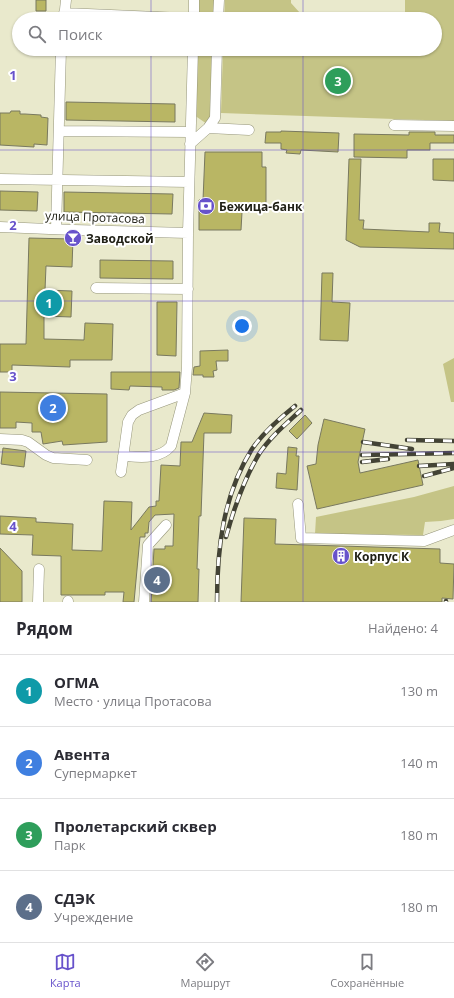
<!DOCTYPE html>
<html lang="ru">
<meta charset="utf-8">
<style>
:root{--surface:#fff;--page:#f2f2f3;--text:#2b2b33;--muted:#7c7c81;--line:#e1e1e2;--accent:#6752cb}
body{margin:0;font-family:"Open Sans",sans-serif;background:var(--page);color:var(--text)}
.you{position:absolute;left:242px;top:326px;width:14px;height:14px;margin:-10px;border:3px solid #fff;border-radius:50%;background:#1a73e8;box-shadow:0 0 0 6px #1a73e833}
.badge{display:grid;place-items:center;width:26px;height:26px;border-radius:50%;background:var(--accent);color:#fff;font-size:13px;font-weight:700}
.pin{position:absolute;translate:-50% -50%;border:2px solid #fff;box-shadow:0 1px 4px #0006}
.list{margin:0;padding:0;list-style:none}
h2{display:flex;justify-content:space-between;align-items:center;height:52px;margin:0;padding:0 16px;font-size:17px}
h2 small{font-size:13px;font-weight:400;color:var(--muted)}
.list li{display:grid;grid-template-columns:26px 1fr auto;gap:12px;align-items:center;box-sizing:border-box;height:72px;padding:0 16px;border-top:1px solid var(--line)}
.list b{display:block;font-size:15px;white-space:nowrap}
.list p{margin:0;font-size:13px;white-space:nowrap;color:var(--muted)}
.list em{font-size:13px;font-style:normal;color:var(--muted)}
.icon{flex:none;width:22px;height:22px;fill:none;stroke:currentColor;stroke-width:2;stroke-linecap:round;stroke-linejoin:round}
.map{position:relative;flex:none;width:454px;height:602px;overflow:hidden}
.search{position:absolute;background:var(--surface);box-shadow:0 1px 3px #0004;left:12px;right:12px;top:12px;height:44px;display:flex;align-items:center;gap:10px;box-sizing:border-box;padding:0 14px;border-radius:22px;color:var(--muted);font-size:15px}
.sheet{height:340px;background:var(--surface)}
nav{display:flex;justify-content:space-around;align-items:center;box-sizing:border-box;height:56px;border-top:1px solid var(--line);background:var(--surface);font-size:11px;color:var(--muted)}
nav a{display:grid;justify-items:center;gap:2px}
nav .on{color:var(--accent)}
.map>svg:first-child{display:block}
</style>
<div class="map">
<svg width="454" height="602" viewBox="0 0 454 602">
<rect width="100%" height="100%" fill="#e9e9cc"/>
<!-- green -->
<path fill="#c5c486" d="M198,0h18l-1,19h-18z
M225,0h66v3l9,10 105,1v-14h49v121l-233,-8 2,-64h212v-30h-211z
M196,49h18l-2,68 -5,7 -13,-9z
M454,358v44h-3l-8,-38z
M454,486v33l-13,2 -16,1 -2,13 -108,-1 1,-17 98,-20z"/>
<!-- building -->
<path fill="#b9b664" stroke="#79795f" d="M36,0h10v11h-10z
M66,102l109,2v18l-109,-2z
M11,111h9v3h5l16,1v2l7,1 -1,27 -13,-1v3l-34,-2v-32h10z
M281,131l58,2 -1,19 -37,-2 -1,4 -14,-1 1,-3 -6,-1v-6h-16l1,-11h15z
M409,132h26v3h19v8h-24v7h-23v8l-53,-1v-23l55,1z
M205,152h57v15h4v45h-24l-1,18h-42v-30h4z
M349,159h12l-2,61h5l-1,9 66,3v-9h11l-1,9 15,1v16l-94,-2 -14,-7z
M433,159h21v22l-21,-1z
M0,191l38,1 -1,19 -37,-1z
M64,192l109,2 -1,20 -108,-2z
M29,238l44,1 -1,28 -26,-1 -1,24 27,1 -1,26 -27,-1v23l40,1 1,-17 28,1 -1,36h-42v7l-58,-2v7h-12v-28h26z
M100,260l73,1v18l-73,-1z
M322,273h11l-1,29 18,1 -2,38 -28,-1z
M157,302h20l-1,54 -19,-1z
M228,350v11h-12l1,9 -4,1 1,6h-11v-2h-10l1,-8 6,-1v-15z
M111,372h69l-1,16 -5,2h-12v-3l-32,-1 -1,4 -18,-1z
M0,392l107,2v48l-44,3 -1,-4 -19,3 -2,-12h-9v-9l-16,-1v6h-16z
M204,413l28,2 -1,18h-27l-3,83h-2l-2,53h2l-1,33h-47l3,-53h11v-3h8l1,-32 -19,1 -6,7 -1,11h-3v4h-5l-6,65h-11l1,-10h-19v3h-44v-39l-29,-1 1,-20 -33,-1v-18l36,2v4l37,2 -1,26 30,1 2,-50 28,1 -1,28 18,-23 7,-1v-5h3l2,-36 19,1 1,-24h11z
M305,415l7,8 -15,16 -8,-8z
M324,419l41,10 -7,33 2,11 58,-13 5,25 -106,24 -10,-43 9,-2 2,-19z
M288,447l9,1 -1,8h3l-2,34 -21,-2 1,-15 9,1z
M3,448l23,3 -2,16 -23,-3z
M244,518l32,1 -1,25 165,5v14l14,1 -1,35 -11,-1v4h-201z
M0,548l22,23v31h-22z"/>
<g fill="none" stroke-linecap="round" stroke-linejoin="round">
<defs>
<path id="minor" d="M64,13l117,5 13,-1
M64,19l2,-19
M194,19v-19
M218,19l1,-19
M394,125l60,1
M208,128l41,2
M59,131l131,1
M190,144l18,-16 7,-10 2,-69
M0,179l189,3
M0,227l74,3 114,3
M56,229l5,-180
M96,288l92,1
M0,439l22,1 6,2 18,13 7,3 34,2
M123,456c17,1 36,4 48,-10l14,-53
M121,472l7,-50 4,-7 7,-5 46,-17 2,-26 1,-134 5,-184
M298,504l3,34 123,3 30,-11
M38,602l1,-33
M68,602v-1
M144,602l4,-57 18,-20"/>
</defs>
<!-- minor casing -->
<use href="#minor" stroke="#96967b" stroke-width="11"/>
<!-- minor -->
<use href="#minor" stroke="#fff" stroke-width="10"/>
<defs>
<path id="rail" d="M407,440l47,1
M363,442l49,7
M362,455l92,-2
M362,462l26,-3
M419,466l35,-2
M424,476l30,-8
M226,537c8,-29 18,-58 33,-83 11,-17 27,-30 42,-44
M217,602c0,-53 6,-107 35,-153 11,-16 28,-31 43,-43
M446,602v-1"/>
</defs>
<!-- rail casing -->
<use href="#rail" stroke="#434335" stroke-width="4.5"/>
<!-- rail -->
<use href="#rail" stroke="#fff" stroke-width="3" stroke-dasharray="9" stroke-linecap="butt"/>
</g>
<!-- grid -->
<path fill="none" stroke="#6752cb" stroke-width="1" stroke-opacity="0.55" d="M151,0v19M303,0v19M151,49v553M303,49v553M0,150h454M0,301h454M0,452h454"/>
<!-- icons -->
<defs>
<symbol id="bank-disc" viewBox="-11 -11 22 22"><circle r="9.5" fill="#6752cb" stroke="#fff"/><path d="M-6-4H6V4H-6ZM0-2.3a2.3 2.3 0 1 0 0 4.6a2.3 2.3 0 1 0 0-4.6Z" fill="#fff"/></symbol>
<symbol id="bar-disc" viewBox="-11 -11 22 22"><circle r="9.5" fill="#6752cb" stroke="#fff"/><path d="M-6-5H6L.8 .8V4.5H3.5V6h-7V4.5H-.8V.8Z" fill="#fff"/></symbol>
<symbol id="building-disc" viewBox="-11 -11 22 22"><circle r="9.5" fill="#6752cb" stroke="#fff"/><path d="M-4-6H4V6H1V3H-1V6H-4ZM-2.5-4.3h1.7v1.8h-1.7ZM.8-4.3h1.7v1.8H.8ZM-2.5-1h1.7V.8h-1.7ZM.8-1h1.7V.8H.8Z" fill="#fff"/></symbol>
</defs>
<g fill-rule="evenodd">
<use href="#bank-disc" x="196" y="196" width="20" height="20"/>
<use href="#bar-disc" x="63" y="228" width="20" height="20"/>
<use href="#building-disc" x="331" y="546" width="20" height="20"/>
</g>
<g text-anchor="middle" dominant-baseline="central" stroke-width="4" stroke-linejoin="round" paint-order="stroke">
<!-- poi labels -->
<g font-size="12" font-weight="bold" fill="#202016" stroke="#fff" text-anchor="start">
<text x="219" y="206">Бежица-банк</text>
<text x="86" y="238">Заводской</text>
<text x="354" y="556">Корпус К</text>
</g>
<!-- street labels -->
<g font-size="12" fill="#202016" stroke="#fff">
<text transform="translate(95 217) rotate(2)">улица Протасова</text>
</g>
</g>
<g font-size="13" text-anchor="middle" font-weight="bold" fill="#6752cb" stroke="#fff" stroke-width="4" stroke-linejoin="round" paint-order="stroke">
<text x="13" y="80">1</text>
<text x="13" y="230">2</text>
<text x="13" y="381">3</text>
<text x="13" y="531">4</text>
</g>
</svg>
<div class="you"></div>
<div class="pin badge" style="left:49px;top:303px;background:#0f9aa8">1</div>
<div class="pin badge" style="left:53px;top:408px;background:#3f7fe0">2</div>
<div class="pin badge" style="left:338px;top:81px;background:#2e9e5b">3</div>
<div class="pin badge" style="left:157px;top:580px;background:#5c6f8a">4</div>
<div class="search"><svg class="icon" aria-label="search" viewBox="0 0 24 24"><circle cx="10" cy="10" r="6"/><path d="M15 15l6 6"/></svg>Поиск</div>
</div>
<section class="sheet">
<h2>Рядом<small>Найдено: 4</small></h2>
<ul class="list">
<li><span class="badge" style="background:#0f9aa8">1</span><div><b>ОГМА</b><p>Место · улица Протасова</p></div><em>130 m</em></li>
<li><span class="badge" style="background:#3f7fe0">2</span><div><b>Авента</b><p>Супермаркет</p></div><em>140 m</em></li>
<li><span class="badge" style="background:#2e9e5b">3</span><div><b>Пролетарский сквер</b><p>Парк</p></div><em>180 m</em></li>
<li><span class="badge" style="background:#5c6f8a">4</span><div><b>СДЭК</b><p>Учреждение</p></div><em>180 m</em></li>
</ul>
</section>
<nav>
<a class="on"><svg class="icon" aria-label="map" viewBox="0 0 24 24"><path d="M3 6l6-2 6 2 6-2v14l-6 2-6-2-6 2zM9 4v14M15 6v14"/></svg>Карта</a>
<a><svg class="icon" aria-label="directions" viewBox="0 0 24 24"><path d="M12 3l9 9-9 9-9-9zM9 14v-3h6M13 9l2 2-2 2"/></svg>Маршрут</a>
<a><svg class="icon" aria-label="saved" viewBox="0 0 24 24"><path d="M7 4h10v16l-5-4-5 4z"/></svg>Сохранённые</a>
</nav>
